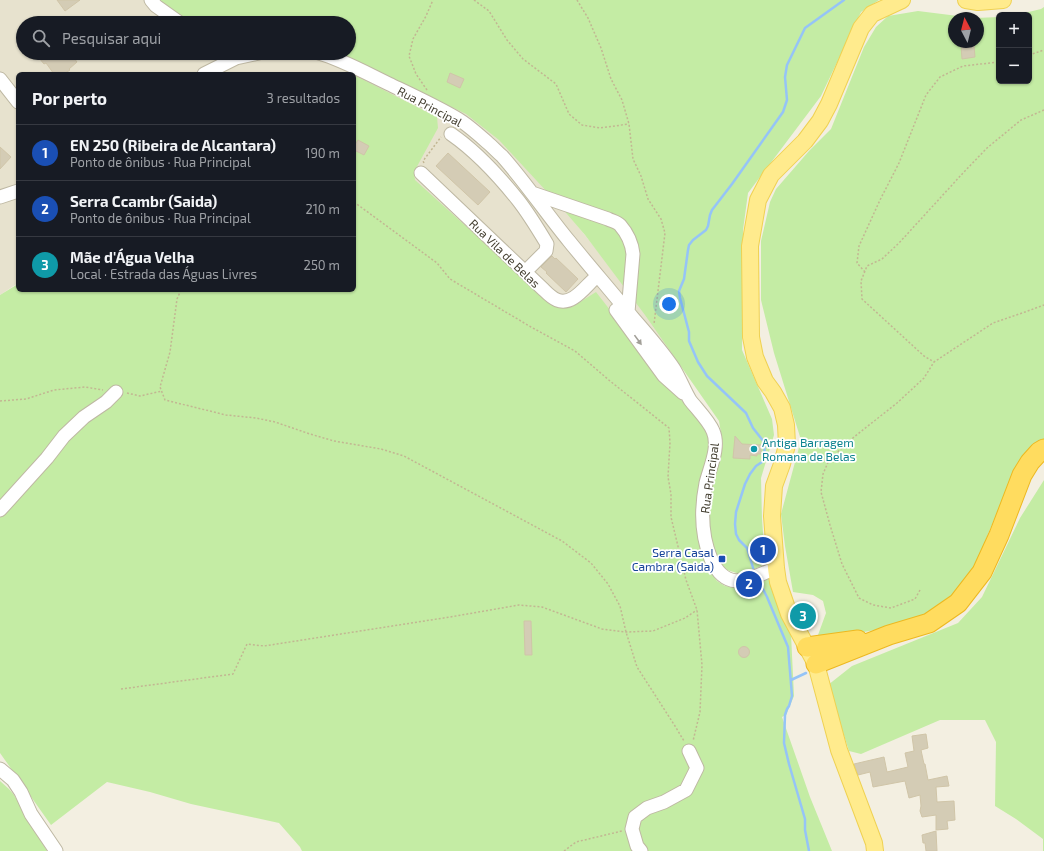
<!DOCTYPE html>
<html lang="pt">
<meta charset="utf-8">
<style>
:root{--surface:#171b24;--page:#20242c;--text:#f1f3f6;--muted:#9ea1a6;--line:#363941;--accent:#ff4b0b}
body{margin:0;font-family:"Exo 2",sans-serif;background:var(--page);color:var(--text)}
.controls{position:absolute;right:12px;top:12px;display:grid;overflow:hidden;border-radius:6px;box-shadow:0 1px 3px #0004}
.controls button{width:36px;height:36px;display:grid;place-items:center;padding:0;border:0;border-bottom:1px solid var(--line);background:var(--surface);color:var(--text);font:20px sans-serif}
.compass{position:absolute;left:948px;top:12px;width:36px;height:36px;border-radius:50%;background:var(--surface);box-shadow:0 1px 3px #0004;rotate:353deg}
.you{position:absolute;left:669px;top:304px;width:14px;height:14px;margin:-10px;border:3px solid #fff;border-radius:50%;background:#1a73e8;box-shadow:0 0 0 6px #1a73e833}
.badge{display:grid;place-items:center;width:26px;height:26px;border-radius:50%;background:var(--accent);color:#fff;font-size:13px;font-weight:700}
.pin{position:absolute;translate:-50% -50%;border:2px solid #fff;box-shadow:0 1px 4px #0006}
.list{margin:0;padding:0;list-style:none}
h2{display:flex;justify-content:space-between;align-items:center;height:52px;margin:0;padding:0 16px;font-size:17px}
h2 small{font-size:13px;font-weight:400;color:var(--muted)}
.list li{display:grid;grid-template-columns:26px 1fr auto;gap:12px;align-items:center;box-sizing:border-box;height:56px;padding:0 16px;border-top:1px solid var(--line)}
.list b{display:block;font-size:15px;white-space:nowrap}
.list p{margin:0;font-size:13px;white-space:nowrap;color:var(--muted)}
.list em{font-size:13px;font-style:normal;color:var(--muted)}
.icon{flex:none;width:22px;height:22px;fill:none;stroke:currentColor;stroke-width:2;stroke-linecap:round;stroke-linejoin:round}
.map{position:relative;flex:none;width:1044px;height:851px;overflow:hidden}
.search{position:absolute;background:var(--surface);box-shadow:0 1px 3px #0004;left:16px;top:16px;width:340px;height:44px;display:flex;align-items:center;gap:10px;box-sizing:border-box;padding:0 14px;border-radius:22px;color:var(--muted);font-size:15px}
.panel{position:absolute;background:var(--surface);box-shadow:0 1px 3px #0004;left:16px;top:72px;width:340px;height:220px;border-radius:6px}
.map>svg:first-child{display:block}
</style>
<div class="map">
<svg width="1044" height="851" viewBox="0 0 1044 851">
<rect width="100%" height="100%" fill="#f3efe1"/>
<!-- residential -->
<path fill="#e7e2ce" d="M0,0h167l33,23h-177v30h326l148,73 190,236 -40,29 -293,-197v-120h-336v209l-18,12z"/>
<!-- green -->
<path fill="#c4eca4" d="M159,0h720l-18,12 -40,84 -73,97 -5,37 -1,120 30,69 2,16 -13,43 1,41 3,41 -4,6 -15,7 -6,1 -13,-4 -7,-7 -8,-20 -3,-13 -1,-30 15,-55 -4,-24 -74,-106 -60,-80 -24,-28 -62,-67 -33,-26 -90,-44 -39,-17h12v-30h-156l-29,-18z
M1044,7v433l-31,35 -25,59 -17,44 -22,25 -28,15 -29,9 -62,11 -12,-3 8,-22 -3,-12 -10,-6 -20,-3 -8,-46 -4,-32 20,-74 -27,-87 -13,-53v-59l9,-39 6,-13 33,-38 22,-22 33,-82 12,-20 12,-11 30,-5 56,7h-20v24h24v-24h-2l23,-1v64h30v-66h-13l25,-6z
M354,75l83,42 1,11 -24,44 1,8 138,125 11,3 8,-1 24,-15 74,95 36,41 6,12 -5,21 4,111 6,9 8,5 6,1 33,-11 6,3 21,55 3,62 -8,19 -4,2 28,80 22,54h-530l-2,-4 -21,-24 -88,-19 -41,-12 -43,-10 -56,43 -51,-72v-458l18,-11v6h336z
M1044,480v371h-1v-12l-27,-20 -21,-13 1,-64 -11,-22h-45l-79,34 -12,-3 -21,-66 24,-19 106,-43 24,-26 38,-79z
M0,781l9,8 5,6 33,56h-47z"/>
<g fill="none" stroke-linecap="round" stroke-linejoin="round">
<!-- stream -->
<path stroke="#95c4f7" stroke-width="2.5" d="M754,571l-7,-23 -8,-8 -3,-6 -1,-10 1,-12 9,-28 5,-10 6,-8 6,-4 3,-5 -1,-15 -11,-14 -7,-15 -39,-37 -9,-14 -9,-21v-9l-9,-34 -1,-7 5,-12 4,-29 1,-5 4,-5 13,-10 2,-4 2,-11 2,-5 20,-26 51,-72 4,-12 -2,-23 2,-12 18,-37 39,-28
M759,581l8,16 21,50 4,49 -3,10 -2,3 -2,6 -1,28 5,21 16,55v11l4,21
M791,680l15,-7"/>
</g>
<!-- building -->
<path fill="#d4ccb5" stroke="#d0c5a8" d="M57,0h23l-15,11z
M968,45l1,1 5,-1 1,12 -13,2 -1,-13z
M35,53h35l7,9 -8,7 1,1 -6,4h-10l-8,-11 -2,1z
M450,73l14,6 -4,9 -13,-6z
M358,140l11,6 -5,9 -10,-5v-4z
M0,147l11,10 -11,12z
M448,153l42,39 -12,13 -42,-39z
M552,256l3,3 1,-1 22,21 -12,13 -20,-19 1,-1 -6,-5z
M735,436l7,8 19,1v9h-4v2l-7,-1v4l-17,-1z
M800,608h6l4,5v6l-4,4h-1l-7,-13z
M524,621h7l1,34h-7z
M738.5 652a5.5 5.5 0 1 1 11 0a5.5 5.5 0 1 1-11 0Z
M926,734l2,14 -7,2 3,14h1l3,16 19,-4 2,10 -13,1 1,15 17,-1 1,19 -8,1 1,8 -12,1v-15l-14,2 -2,-6 1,-5 -1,-11 -11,3 -4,-17 -32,6 -3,-15 -12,3 -4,-11 30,-7 3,15 21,-5 -3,-14 9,-2 -2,-15z
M936,831l1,20h-11l-1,-8h-2l-1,-8z"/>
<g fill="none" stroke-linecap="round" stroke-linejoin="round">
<defs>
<path id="minor" d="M151,0l5,6 24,17
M319,53c24,7 47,20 70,31 23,11 47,22 69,35 10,6 21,16 30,24 5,4 9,9 14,13 24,27 44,57 67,85 21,26 43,51 64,77 14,16 29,33 41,51 6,10 10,21 16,31 7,9 19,21 23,31 7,16 -3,36 -7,52 -5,25 -5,52 5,76 16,35 38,20 65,9
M204,74l32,-16 23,-5
M0,79l18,23
M451,134c26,18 47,41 67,66 11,14 20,29 29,44l-1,7 -21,21
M421,173l123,117c4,4 8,8 13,10 15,6 27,-12 37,-21
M532,193l76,26c4,2 9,3 12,6 7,8 12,19 13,29l-5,58
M0,197l18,-6
M616,310l48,66 19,17
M0,510l47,-52 17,-22 20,-19 22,-15 10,-10
M0,769l13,11 8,12 10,22 25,37
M641,851l-4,-5 -5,-17 3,-12 12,-9 17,-6 22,-12 11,-22 -8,-17"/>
<path id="major" d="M966,0l12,2 25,-2
M875,851l-1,-8 -35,-93 -23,-86 -27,-50 -11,-32 -2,-14 -4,-52 2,-30 8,-22 5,-19 -1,-20 -4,-17 -9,-16 -8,-11 -10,-24 -4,-20 -1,-91 8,-46 13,-25 34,-34 15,-20 9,-17 32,-76 11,-14 30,-14"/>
<path id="highway" d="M807,647l51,-7
M816,664l73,-29 40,-12 29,-20 24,-31 17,-37 23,-60 8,-13 9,-10 5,-3"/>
</defs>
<!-- minor casing -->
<use href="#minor" stroke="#beb8a3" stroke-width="15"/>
<!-- major casing -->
<use href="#major" stroke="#efd152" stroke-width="18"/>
<!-- highway casing -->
<use href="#highway" stroke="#edb820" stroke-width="21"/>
<!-- path -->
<path stroke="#c2b692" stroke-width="1.5" stroke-dasharray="2 2" stroke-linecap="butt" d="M474,0l15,11 18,29 16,19 33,25 13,30 13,11 18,3 29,-4
M577,0l11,18 13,30 10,31 11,21 7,24 4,35 8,17 7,23 13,20 4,14 -11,91
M1029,55l15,-5
M427,90l-11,-16 -7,-18 4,-17 13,-23 7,-16
M1044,110l-23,10 -34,28 -24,25 -64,70 -17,16 -15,7 -6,15 1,18 62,57 10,6 59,-39 32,-11 19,-7
M424,163l-1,-2 18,-24
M354,202l83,61 13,16 81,48 44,24 35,30 59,47 1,15 -2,34 3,17v23l15,63 11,30 5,55 -2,47 -7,29
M865,272l-8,-9 2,-17 21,-46 19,-37 27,-68 14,-18 23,-11 36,-4
M181,290l-4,9 -7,53 -10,35 5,13 61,15 30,3 19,4 35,12 24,7 47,8 23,7 158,85 29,22 17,21 12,22 6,26 11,35 38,59 9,15
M127,393l13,3 22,-5
M0,401l26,-2 28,-9 31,-3 18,3
M920,590l-5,9 -24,9 -18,-3 -14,-7 -17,-34 -12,-39 -9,-33 2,-18 6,-14 25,-23 43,-34 27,-25 10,-16
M121,689l112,-15 14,-30 17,2 186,-29 69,-12 23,2 60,22 24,3 27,-1 32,-13 12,-8
M564,851l12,-9 46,-11"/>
<!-- minor -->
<use href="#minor" stroke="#fff" stroke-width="13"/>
<!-- major -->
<use href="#major" stroke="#ffeb8d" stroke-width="16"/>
<!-- highway -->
<use href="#highway" stroke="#ffdc5f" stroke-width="19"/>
</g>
<!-- one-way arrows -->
<defs><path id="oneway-solid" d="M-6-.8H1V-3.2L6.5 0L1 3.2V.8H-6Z"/></defs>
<use fill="#a29f98" href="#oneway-solid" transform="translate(638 340) rotate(54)"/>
<!-- markers -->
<circle fill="#0f9aa8" stroke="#fff" stroke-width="1.5" cx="754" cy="449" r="4"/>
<rect fill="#1a4fb4" stroke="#fff" stroke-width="1.5" x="718" y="555" width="8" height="8" rx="2"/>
<g text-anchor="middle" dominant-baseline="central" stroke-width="3.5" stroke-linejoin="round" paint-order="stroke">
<!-- street labels -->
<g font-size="12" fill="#443f31" stroke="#fff">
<text transform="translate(430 106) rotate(28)">Rua Principal</text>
<text transform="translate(505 253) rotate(44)">Rua Vila de Belas</text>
<text transform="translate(709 478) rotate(-82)">Rua Principal</text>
</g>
<!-- culture labels -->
<g font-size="12" fill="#0d838f" stroke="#fff" text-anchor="start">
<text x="762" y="442">Antiga Barragem<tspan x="762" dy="14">Romana de Belas</tspan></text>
</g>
<!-- transit labels -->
<g font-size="12" fill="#164399" stroke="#fff" text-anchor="end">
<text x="714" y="552">Serra Casal<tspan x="714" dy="14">Cambra (Saida)</tspan></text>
</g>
</g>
</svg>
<div class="controls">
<button>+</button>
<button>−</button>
</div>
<svg class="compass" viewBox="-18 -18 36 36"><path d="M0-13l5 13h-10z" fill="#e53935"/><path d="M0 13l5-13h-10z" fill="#9ea1a6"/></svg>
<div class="you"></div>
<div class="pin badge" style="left:763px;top:550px;background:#1a4fb4">1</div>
<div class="pin badge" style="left:749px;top:584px;background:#1a4fb4">2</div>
<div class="pin badge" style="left:803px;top:616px;background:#0f9aa8">3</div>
<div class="search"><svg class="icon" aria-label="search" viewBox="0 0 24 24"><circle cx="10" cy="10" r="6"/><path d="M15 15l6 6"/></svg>Pesquisar aqui</div>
<section class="panel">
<h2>Por perto<small>3 resultados</small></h2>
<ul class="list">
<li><span class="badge" style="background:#1a4fb4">1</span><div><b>EN 250 (Ribeira de Alcantara)</b><p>Ponto de ônibus · Rua Principal</p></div><em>190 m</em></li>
<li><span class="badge" style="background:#1a4fb4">2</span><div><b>Serra Ccambr (Saida)</b><p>Ponto de ônibus · Rua Principal</p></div><em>210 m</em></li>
<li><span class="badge" style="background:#0f9aa8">3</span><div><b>Mãe d'Água Velha</b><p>Local · Estrada das Águas Livres</p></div><em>250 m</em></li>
</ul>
</section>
</div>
